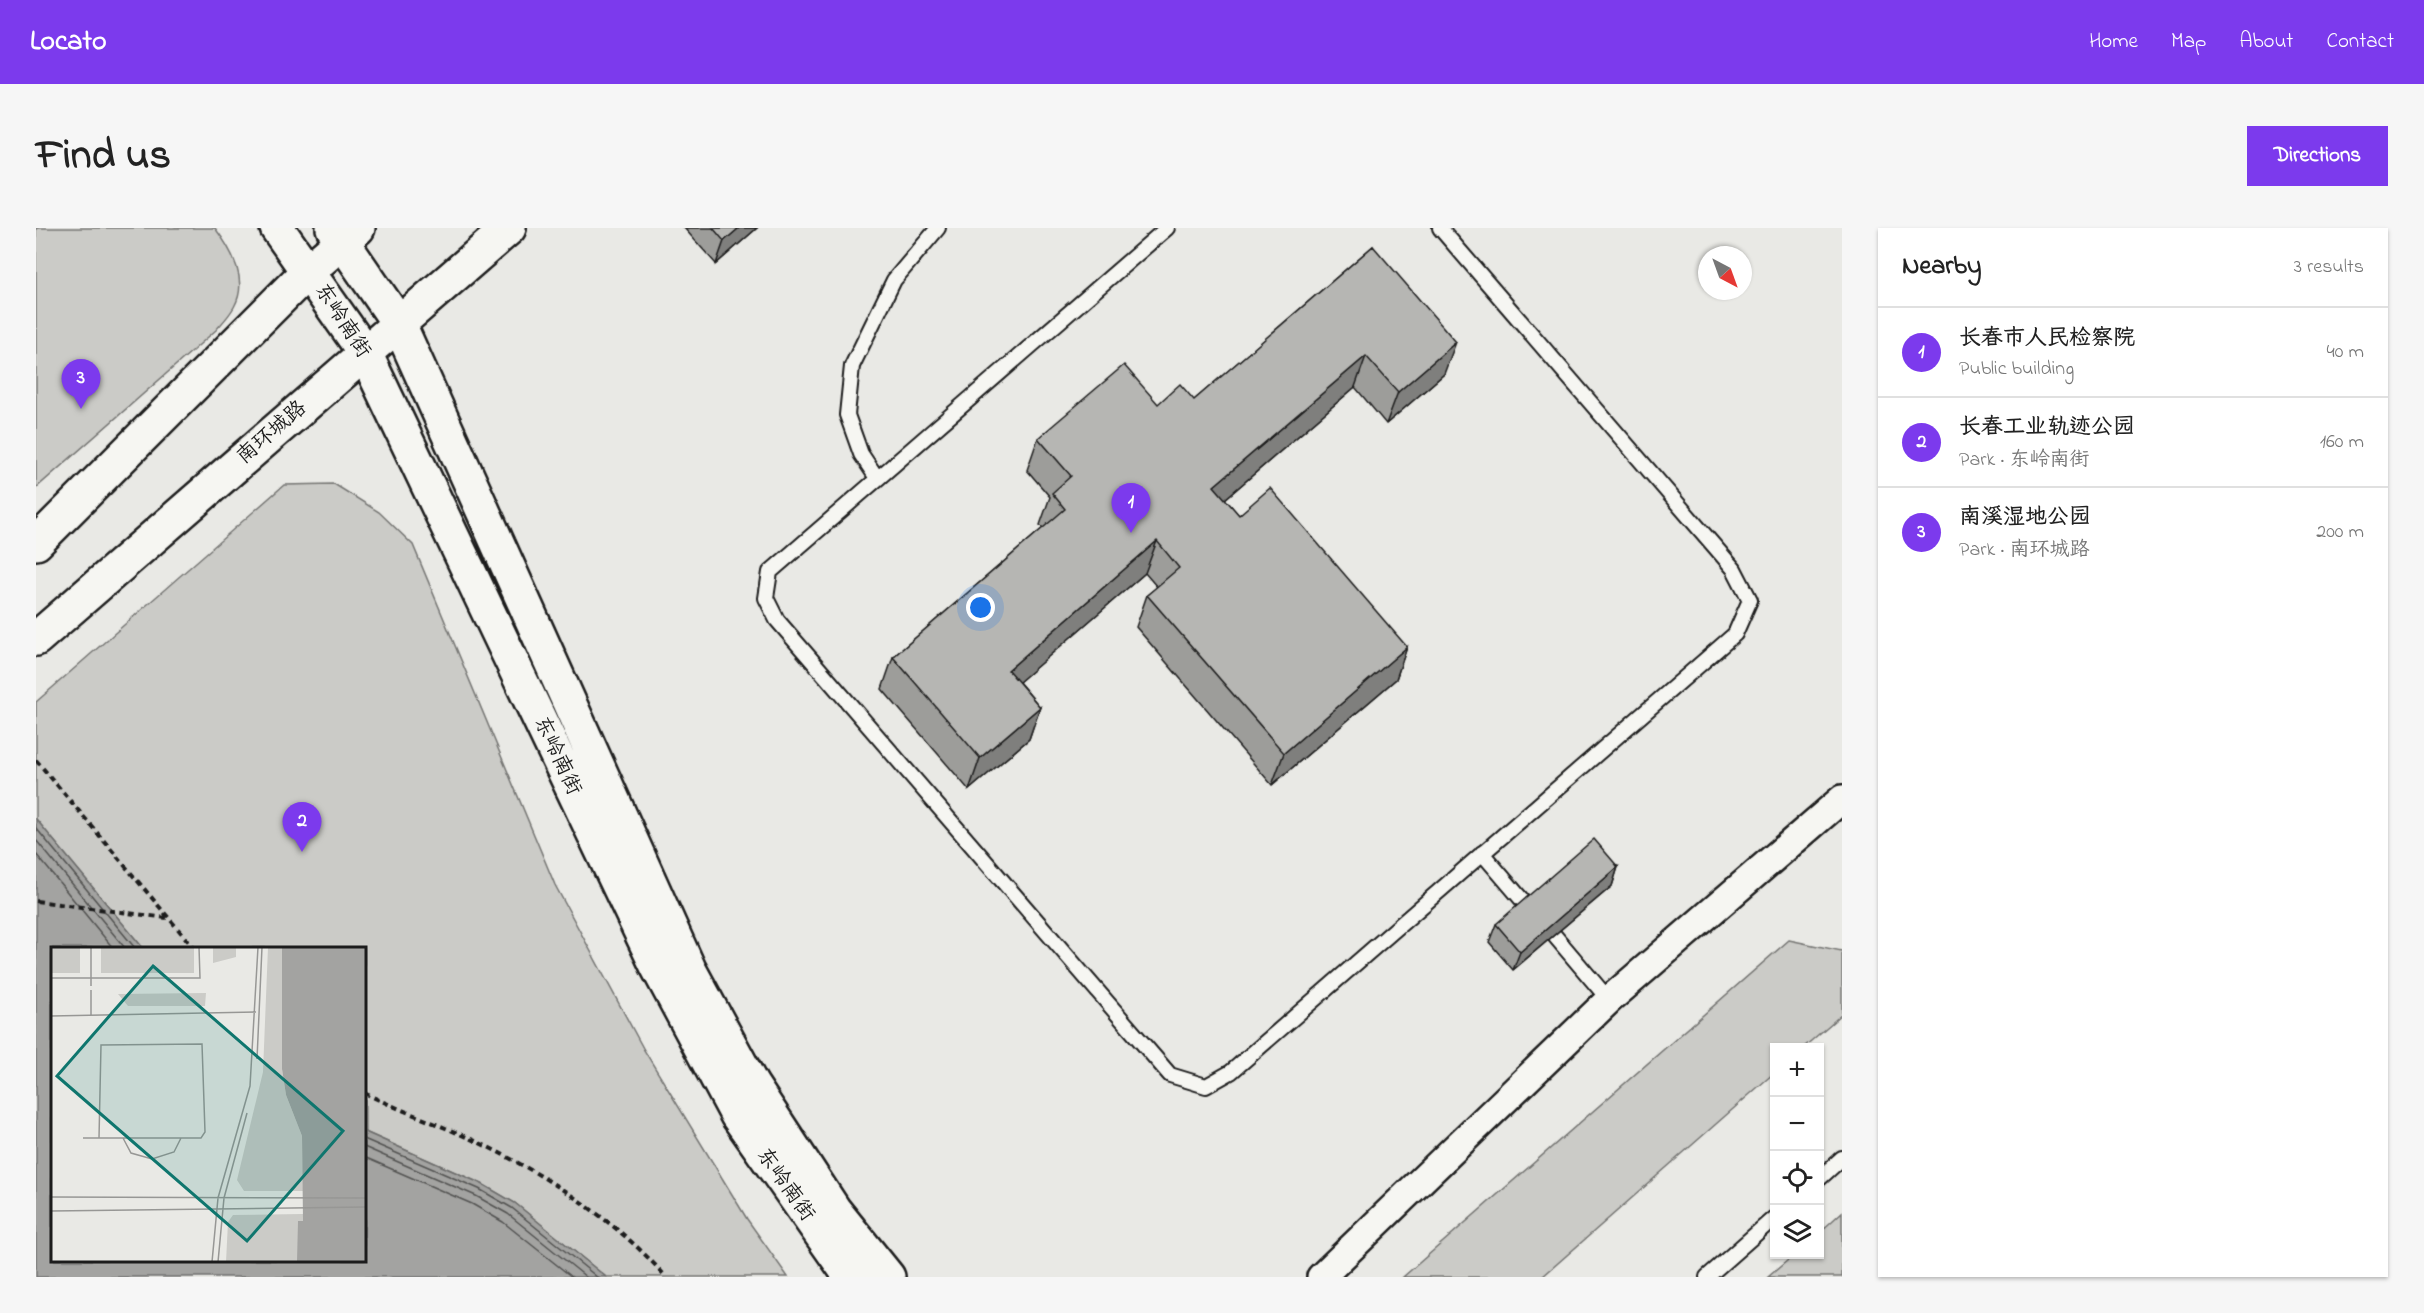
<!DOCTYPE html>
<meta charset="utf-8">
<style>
:root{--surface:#fff;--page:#f6f6f6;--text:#222;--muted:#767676;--line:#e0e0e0;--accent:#7c3aed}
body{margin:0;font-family:"Indie Flower","LXGW WenKai TC",sans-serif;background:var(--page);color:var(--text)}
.controls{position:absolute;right:18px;bottom:18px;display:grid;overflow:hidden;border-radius:0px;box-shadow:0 2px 4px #0004}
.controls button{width:54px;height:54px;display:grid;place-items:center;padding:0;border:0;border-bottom:2px solid var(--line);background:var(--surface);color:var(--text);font:30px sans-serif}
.compass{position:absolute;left:1662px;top:18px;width:54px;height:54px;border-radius:50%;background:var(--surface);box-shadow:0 2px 4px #0004;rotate:139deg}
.you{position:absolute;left:945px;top:380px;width:21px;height:21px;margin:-15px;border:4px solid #fff;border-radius:50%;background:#1a73e8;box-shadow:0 0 0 9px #1a73e833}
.badge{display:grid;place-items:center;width:39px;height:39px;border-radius:50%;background:var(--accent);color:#fff;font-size:20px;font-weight:700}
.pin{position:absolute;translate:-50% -50px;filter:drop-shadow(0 2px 3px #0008)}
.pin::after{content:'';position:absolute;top:32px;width:21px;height:18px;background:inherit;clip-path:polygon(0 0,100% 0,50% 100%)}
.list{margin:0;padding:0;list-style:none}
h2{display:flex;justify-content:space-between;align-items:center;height:78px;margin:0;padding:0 24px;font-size:26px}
h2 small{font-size:20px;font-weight:400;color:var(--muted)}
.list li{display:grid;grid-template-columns:39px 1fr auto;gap:18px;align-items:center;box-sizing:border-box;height:90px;padding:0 24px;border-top:2px solid var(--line)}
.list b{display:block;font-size:22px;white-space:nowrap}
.list p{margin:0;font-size:20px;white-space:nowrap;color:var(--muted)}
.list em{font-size:20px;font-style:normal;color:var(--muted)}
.icon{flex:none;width:33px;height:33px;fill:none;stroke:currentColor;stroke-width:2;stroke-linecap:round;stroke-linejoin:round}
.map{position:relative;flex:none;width:1806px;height:1049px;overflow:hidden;border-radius:0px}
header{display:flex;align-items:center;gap:36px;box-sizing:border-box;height:84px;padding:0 30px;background:var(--accent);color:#fff}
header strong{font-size:28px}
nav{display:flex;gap:33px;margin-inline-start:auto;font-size:21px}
.intro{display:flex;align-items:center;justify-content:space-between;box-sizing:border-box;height:144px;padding:0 36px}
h1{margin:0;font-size:42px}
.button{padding:15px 27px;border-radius:0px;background:var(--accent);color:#fff;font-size:21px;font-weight:700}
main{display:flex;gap:36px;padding:0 36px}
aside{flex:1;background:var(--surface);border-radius:0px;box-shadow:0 2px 4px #0004}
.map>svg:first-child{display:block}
</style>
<header>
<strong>Locato</strong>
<nav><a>Home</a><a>Map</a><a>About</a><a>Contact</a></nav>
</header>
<div class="intro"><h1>Find us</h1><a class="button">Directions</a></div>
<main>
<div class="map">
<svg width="1806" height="1049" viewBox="0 0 1806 1049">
<rect width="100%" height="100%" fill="#e9e9e5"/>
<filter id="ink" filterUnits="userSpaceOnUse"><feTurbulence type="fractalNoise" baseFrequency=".0167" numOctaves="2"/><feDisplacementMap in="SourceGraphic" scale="12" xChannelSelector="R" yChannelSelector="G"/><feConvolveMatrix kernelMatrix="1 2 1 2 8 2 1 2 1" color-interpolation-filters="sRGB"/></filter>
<g filter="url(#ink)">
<!-- green -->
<path fill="#cbcbc7" stroke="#747472" stroke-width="1.5" d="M0,0h179c16,21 34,53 19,79 -5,9 -12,16 -18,23l-180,158z
M298,256l45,28 34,33 142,340 89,165 103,169 41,58h-182l-91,-74 -33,-19 -117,-52 -1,-184h-221l-107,-129v-117l248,-217z
M1753,712l53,11v63l-38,33 -30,1v25l-232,204h-139z
M1806,984v65h-74l26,-22 26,-1v-22z"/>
<!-- water -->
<path fill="#a3a3a1" stroke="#6d6d6c" stroke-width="1.5" d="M0,591l107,129h-91v312h312l1,-128 117,52 33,19 91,74h-570z"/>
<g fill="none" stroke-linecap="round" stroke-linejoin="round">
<!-- shore -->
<path stroke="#525251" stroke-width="1.5" d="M0,600l99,120
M0,612l89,108
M0,626l77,94
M328,911l115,50 33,19 85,69
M328,919l112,49 32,18 78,63
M328,929l108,47 31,18 69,55"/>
<defs>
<path id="service" d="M1131,0l-397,344 -4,26 11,22 393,455 36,11 25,-14 504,-438 15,-34 -16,-31 -294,-341
M841,250l-16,-24 -14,-39 5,-49 42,-86 44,-52
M1446,625l47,55
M1518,707l55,65
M1784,950l22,-20
M1671,1049l67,-59"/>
<path id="minor" d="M1285,1049l288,-277 233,-201"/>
<path id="secondary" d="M241,0l88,125 292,613 80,149 114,162
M297,0l66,96 290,645 63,116 82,125 54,67"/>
<path id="primary" d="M0,315l272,-272 50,-43
M0,411l473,-411"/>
</defs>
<!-- service casing -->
<use href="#service" stroke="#1c1c1c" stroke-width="18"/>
<!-- minor casing -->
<use href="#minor" stroke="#1c1c1c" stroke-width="32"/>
<!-- secondary casing -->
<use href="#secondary" stroke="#1c1c1c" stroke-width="38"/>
<!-- primary casing -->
<use href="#primary" stroke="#1c1c1c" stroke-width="38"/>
<!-- path -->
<path stroke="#1c1c1c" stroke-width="4" stroke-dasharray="6 4.5" stroke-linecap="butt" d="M0,532l158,188
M0,673l131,17
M328,865c44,21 91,37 134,59 61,32 123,73 168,125"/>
<!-- service -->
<use href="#service" stroke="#f6f6f2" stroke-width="14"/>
<!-- minor -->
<use href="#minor" stroke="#f6f6f2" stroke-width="27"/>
<!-- secondary -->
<use href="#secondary" stroke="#f6f6f2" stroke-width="33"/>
<!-- primary -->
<use href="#primary" stroke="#f6f6f2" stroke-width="33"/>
</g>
<!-- wall -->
<path fill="#9d9d9a" stroke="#1c1c1c" stroke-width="1.5" d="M648,0h73l-41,36z
M1337,18l71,128 -58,50 -31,-37 -130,112 14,16 168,132 -11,32 -124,106 -136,-158 11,-32 10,-8 -12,-14 -126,109 21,25 -11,32 -60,51 -87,-101 11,-32 150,-129 -3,-3 10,-28 -23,-27 11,-32 120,-34 36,-4z
M1582,639l-6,19 -99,84 -24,-28 7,-18z"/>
<!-- shaded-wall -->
<path fill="#7f7f7d" stroke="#1c1c1c" stroke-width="1.5" d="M703,0h18l-41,36 8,-23z
M1420,114l-12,32 -58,50 12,-32z
M1330,128l-11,31 -152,131 11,-32z
M1121,313l-12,32 -148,128 11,-31z
M1371,419l-11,32 -124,106 12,-32z
M1004,479l-11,32 -60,51 11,-32z
M1582,639l-6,19 -99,84 7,-18z"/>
<!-- building -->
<path fill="#b6b6b3" stroke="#1c1c1c" stroke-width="1.5" d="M677,0h26l-15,13z
M1337,18l83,96 -58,50 -32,-36 -152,130 25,29 31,-27 137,159 -123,106 -137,-158 32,-27 -22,-27 -149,129 32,37 -60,51 -87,-101 172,-148 -13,-16 19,-17 -33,-38 86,-73 34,39 22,-20 14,16z
M1558,611l24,28 -98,85 -24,-28z"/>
</g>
<g text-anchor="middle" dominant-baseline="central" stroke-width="4.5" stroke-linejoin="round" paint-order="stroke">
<!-- street labels -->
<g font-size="21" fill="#1c1c1c" stroke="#f6f6f2">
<text transform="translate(306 93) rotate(57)">东岭南街</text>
<text transform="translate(236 205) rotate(-41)">南环城路</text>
<text transform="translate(521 528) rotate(65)">东岭南街</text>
<text transform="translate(749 957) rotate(55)">东岭南街</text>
</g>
</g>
<!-- overview -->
<g transform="translate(15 719)">
<rect width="315" height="315" fill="#e9e9e5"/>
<path d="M0,0h29v26h-29zM50,0h93v26h-93zM162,0h23v10l-23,6zM217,0h14v122l4,26 16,41 1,55h-59l-7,-11 26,-108zM155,46l-1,13h-77l-10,-12zM315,266v49h-140l2,-40 5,-7z" fill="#cbcbc7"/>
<path d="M231,0h84v315h-69l1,-41h5l-1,-85 -16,-41 -4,-26z" fill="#a3a3a1"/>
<path fill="none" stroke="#979795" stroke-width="1.5" d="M40,0v39M0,31h149l-1,-31M0,69l205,-4M40,69v-26M206,112l5,-112M32,191h118l4,-6 -3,-88 -101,1 -2,93M72,191l8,15 21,6 22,-7 7,-14M0,250l315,1M0,264l315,-4M161,315l6,-64 32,-112 8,-139M167,315l6,-64 23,-85"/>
<path fill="#0f766e" fill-opacity="0.15" stroke="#0f766e" stroke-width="3" d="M102,19l190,165 -96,110 -190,-165z"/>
<rect width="315" height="315" fill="none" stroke="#1c1c1c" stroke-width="3"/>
</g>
</svg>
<div class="controls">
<button>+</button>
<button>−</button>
<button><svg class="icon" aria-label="locate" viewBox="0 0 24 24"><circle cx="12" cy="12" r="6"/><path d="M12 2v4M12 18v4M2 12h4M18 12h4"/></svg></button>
<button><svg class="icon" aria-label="layers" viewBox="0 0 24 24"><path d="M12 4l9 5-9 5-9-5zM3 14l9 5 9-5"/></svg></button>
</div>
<svg class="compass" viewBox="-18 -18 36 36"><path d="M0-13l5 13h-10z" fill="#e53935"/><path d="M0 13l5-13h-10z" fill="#767676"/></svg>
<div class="you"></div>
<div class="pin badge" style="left:1095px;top:305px">1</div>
<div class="pin badge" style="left:266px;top:624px">2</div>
<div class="pin badge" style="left:45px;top:181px">3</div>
</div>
<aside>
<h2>Nearby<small>3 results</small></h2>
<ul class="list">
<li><span class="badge">1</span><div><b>长春市人民检察院</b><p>Public building</p></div><em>40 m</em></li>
<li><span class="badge">2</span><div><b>长春工业轨迹公园</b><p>Park · 东岭南街</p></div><em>160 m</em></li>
<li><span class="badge">3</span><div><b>南溪湿地公园</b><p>Park · 南环城路</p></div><em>200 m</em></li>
</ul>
</aside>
</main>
